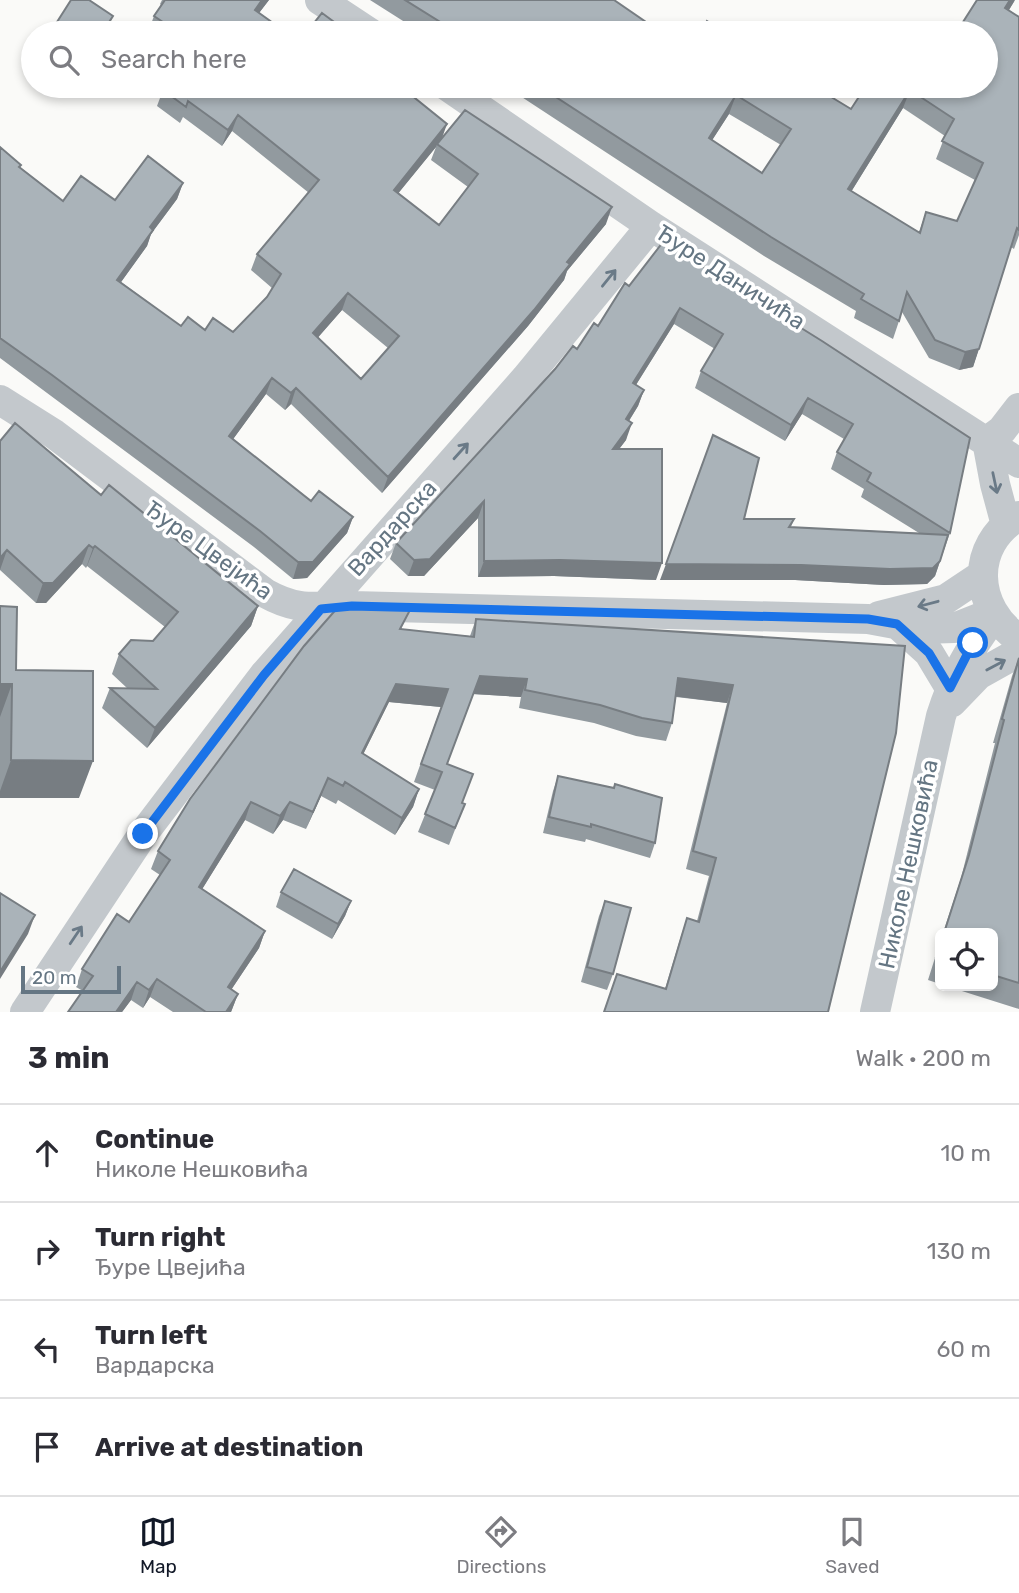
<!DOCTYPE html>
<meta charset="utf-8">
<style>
:root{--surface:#fff;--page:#f7f7f7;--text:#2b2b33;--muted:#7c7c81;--line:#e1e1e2;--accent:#111827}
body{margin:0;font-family:Rubik,sans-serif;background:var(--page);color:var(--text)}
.controls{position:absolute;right:21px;bottom:21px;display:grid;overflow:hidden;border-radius:10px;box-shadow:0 4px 10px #0003}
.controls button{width:63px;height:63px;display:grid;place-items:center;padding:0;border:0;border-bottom:2px solid var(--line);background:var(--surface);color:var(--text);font:35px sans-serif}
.scale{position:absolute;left:21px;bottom:18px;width:100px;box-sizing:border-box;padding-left:7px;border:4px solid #657683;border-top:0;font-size:19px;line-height:24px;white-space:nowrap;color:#657683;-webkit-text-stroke:5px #fff;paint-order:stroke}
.stop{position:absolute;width:21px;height:21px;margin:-16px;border:5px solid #1a73e8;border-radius:50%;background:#fff}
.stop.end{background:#1a73e8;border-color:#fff;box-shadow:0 2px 7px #0008}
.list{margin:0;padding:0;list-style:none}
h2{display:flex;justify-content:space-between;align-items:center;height:91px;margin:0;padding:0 28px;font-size:30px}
h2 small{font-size:23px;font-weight:400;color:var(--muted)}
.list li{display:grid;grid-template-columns:46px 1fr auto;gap:21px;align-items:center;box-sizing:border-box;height:98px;padding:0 28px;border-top:2px solid var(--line)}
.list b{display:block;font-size:26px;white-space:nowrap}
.list p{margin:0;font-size:23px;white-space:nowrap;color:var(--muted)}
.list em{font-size:23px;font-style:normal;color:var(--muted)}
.icon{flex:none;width:38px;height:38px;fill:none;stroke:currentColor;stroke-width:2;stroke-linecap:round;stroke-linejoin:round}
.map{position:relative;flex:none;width:1019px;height:1012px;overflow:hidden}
.search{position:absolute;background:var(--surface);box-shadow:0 4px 10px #0003;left:21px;right:21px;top:21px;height:77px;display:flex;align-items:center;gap:18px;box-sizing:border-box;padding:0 24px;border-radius:38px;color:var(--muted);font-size:26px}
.sheet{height:483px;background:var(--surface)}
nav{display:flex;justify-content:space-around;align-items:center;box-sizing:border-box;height:98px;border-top:2px solid var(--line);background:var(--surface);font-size:19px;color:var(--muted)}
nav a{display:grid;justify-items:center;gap:4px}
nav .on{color:var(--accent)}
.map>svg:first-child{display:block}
</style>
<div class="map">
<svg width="1019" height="1012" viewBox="0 0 1019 1012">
<rect width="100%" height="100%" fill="#fafaf8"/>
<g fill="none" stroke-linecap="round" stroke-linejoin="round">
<!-- minor -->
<path stroke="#c3c8cc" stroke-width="30" d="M320,0l50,33
M447,86l204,140 368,237
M0,400l54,34 211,159c34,19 50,13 87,13l516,13 54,10 32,-1 38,-15
M987,441l8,43 11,41
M987,441l15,-11 17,-22
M1019,516c-50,29 -46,92 0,123
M879,616l67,-17 36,-24
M897,624l32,29 21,35
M952,702l26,-27 41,-23
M25,1012l118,-178 121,-159 262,-297 125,-152
M875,1012l66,-296c13,-41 28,-66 53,-100"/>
</g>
<!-- wall -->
<path fill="#929a9f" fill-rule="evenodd" d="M162,0h107l-10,13 28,20h-138l-1,-1 6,-16 7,-11 -1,-1z
M370,0h244l48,33h-240z
M1015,0l-6,10 10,7v218l-5,14 -3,-2 -38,120 -14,3 -30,-12 -27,-46 -9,27 -39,-21 2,-7 -92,-55 -259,-170h308l38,23 15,-23h120v-53zM903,108l42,28 -9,23 39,21 -18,41 -31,-9 -7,20 -68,-40zM729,114l52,31 -19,28 -50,-33z
M163,90l279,47 164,87 -39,47 -3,9 -36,46 -146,167 -91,-89 -6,6 -19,-16 -33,45 78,62 42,16 -6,16 -40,45 -14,1 -39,-32 -254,-189v-211l21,18 -1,2 43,34 52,-1 68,-17 -6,16 -26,35 -4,12 -26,36 60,44 24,4 28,2 34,-35 5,-9 -21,-18 6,-16 52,-61 -77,-62 -10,15 -39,-29 -3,6 -23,-17zM436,147l-5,13 37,27 -29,38 -41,-32zM342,310l46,38 -27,31 -43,-42z
M629,286l193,55 128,192 -15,43 -8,8 -43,1 -89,-5h-135l84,-61h50l-3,8 128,6 -58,-36 3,-8 -33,-20 6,-17 7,-13 -42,-25 -17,27 -90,-53 6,-17 14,-22 -41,-25 -38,61 8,5 -6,16 -9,15 -3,19 -7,9 37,131 -102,-4 -76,1v-59l-54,58h-16l-18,-17 6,-16 181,-194 21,-23z
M0,441l101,54 157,111 -7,20 -104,122 -45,-40 8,-20h17l-15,-14 7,-20 34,-13 12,-14 -78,-61 -1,2 -4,-4 -36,39h-10l-36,-33z
M0,606l16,64 63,128h-79z
M385,606l-1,3 19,21 67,6 6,-17 429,27 -77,366h-224l13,-38 48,15 16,-53 6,-18 10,3 12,-45 -23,-7 41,-166 -51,-6 -4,26 -6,18 -30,-5 -42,-13 -75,-15 2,-11 -48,-3 -26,70 15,39 3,1 -16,41 -31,-13 17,-42 -21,-8 27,-75 -52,-5 -26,52 56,35 -6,18 -18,28 -57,-35 -2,4 -15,-8 -15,33 -23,-9 -10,14 -28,-14 -43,69 63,42 -6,17 -28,42 7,4 -7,18h-58l-23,-15 -7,11 -12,-8 -9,12h-54l15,-21 -7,-4 6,-18 47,-47 31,-47 -9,-6 7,-18z
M1019,657v352l-73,-23h47v-53h-50l18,-55 34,-135h-2l19,-67z
M558,776l97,67 -5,15 -64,-19 -1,3 -42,-9 10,-42z
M281,892l70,9 -6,15 -13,23 -56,-32z
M605,901l8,73 -6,16 -26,-8 18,-66z
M940,942v42l-12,-4z"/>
<!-- shaded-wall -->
<path fill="#777d82" d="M262,0h7l-20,26 6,-16z
M1010,0h5l-16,26 6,-18z
M113,16l-7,17h-4z
M910,90l-7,18 -62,100 7,-19z
M736,95l-7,19 -27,42 7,-18z
M238,115l-6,16 -10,15 6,-16z
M447,124l-6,17 -4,3 -1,3 -48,59 6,-16z
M183,183l-6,16 -26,35 -4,12 -36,50 6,-16 33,-53z
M612,207l-6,17 -39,47 -3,9 -36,46 -146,167 6,-16z
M348,293l-6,17 -34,39 5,-16z
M680,308l-6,16 -47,75 6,-16z
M979,349l-6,18 -14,3 6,-18z
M272,378l-6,16 -43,59 6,-17z
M296,388l-5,16 -6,6 6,-17z
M644,390l-6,16 -18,29 6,-16z
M808,398l-6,16 -17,27 6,-16z
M632,423l-6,17 -19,25 6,-16z
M484,501l-6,17 -54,58h-16l6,-16z
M353,517l-6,16 -40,45 -14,1 5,-17z
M89,545l-7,19 -36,39h-10l7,-20z
M95,546l-8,20 -1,2 7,-20z
M7,550l-7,20v-12z
M560,560l102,3 -6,17 -102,-4 -76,1 6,-16z
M940,561l-5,15 -8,8 -43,1 -89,-5h-135l6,-16z
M258,606l-7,20 -104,122 8,-20z
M480,676l47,3 -6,18 -48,-3z
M678,678l55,7 -6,18 -55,-7z
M0,684h12l-12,33z
M396,684l52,5 -7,18 -52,-5 -34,69 7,-18z
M11,760l82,1 -14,37h-79v-7z
M328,778l-7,18 -15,33 7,-17z
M419,789l-6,18 -18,28 7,-17z
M251,802l-6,18 -52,84 6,-17z
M290,802l-7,18 -10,14 7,-18z
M351,901l-6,15 -13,23 6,-15z
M35,915l-7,19 -28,45v-7z
M265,931l-6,17 -38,57 7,-18z
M157,979l-7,18 -7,11 6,-18z
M137,982l-6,18 -9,12h-6z
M238,994l-7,18h-5z"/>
<!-- building -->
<path fill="#aab3b9" stroke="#777d82" stroke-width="2" fill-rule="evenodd" d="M71,0h18l24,16 -11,17h-52z
M165,0h97l-7,10 32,23h-108l-25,-17z
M405,0h209l48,33h-204z
M977,0h33l-5,8 14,9v213l-2,-2 -38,121 -14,3 -30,-12 -28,-48 -8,29 -38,-22 3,-5 -93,-57 -232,-151h274l38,23 15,-23h120v-53h-30zM910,90l44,29 -12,22 41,22 -26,58 -31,-9 -6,21 -72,-44zM736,95l55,34 -29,44 -53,-35z
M322,13l27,20h-43z
M707,21l20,12h-27z
M166,86h234l47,38 -53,66 45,35 39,-51 -41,-30 28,-34 147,97 -45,55 3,2 -36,46 -146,167 -92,-89 -5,5 -19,-15 -43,58 82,65 8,-10 34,26 -40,45h-15l-38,-31 -208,-156 -52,-37v-191l21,18 -2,2 44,34 18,-25 34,24 33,-44 35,27 -33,44 3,3 -36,50 64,46 7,-9 17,13 8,-12 20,14 34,-35 14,-23 -24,-20 62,-74 -81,-65 -10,15 -40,-29 -2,6 -23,-17zM348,293l51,43 -38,43 -48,-46z
M663,242l159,99 148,97 -20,95 -83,-52 4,-8 -34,-21 16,-28 -45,-26 -17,27 -90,-54 22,-37 -43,-26 -47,75 11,7 -18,29 6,4 -19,26h49v114l-102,-3 -76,1v-60l-54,58 -16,1 -18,-17 159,-174 18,-23 4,3 17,-26 4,3 27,-43 4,3z
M15,423l86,72 8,-10 149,121 -103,122 -45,-40 47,1 -38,-35 12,-14 22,1 25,-29 -83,-66 -2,2 -4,-3 -36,38h-10l-36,-33 -7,8v-117z
M713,435l46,23 -15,61h50l-5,8 159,8 -8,26 -7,7 -43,1 -89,-4 -135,-1z
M0,606l17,1 -1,63 77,1v90l-82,-1 1,-76h-12z
M339,606h46l-3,3 28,1 -10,19 74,8 2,-18 429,27 -9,87 -68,279h-224l13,-38 49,15 21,-71 12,4 17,-64 -23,-7 40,-166 -55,-7 -6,45 -30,-5 -42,-13 -75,-15 2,-11 -47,-3 -33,88 26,10 -11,29 3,1 -10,24 -30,-14 17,-42 -21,-8 27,-75 -52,-5 -34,69 57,36 -17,29 -57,-36 -2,4 -15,-8 -15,34 -23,-10 -10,14 -29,-14 -52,85 66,44 -37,56 10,7 -12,18h-20l-49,-33 -8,11 -12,-8 -21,30h-48l25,-36 -11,-7 35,-55 12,8 41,-62 -12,-9 32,-52 114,-153z
M1019,658v325l-26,-8v-42h-49l25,-78 35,-135 -2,-1z
M558,776l56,12 1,-4 47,14 -7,45 -64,-19v3l-42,-10z
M294,869l57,32 -13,23 -57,-32z
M0,893l35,22 -35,57z
M605,901l26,7 -18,66 -26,-7z
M940,945v13l-4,-1z"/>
<!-- one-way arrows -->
<defs><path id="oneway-shaft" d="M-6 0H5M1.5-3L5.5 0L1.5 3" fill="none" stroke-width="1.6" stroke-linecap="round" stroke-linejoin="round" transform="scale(1.75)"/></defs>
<g stroke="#6a7a87">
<use href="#oneway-shaft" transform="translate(609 278) rotate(-51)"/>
<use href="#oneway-shaft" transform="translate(461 451) rotate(-48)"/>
<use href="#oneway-shaft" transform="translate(995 483) rotate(78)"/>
<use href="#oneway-shaft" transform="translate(928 604) rotate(165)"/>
<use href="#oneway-shaft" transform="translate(996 665) rotate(-28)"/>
<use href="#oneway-shaft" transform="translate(76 935) rotate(-56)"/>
</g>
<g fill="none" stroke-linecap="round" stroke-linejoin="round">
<!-- route -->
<path stroke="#1a73e8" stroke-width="9" d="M143,834l121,-159 57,-66 31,-3 516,13 29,5 32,29 21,35 23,-45"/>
</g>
<g text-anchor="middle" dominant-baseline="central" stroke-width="7" stroke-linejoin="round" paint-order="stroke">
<!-- street labels -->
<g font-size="23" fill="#657683" stroke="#fff">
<text transform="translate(731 277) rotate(33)">Ђуре Даничића</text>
<text transform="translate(392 528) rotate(-48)">Вардарска</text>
<text transform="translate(209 550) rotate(36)">Ђуре Цвејића</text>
<text transform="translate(908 864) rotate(-78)">Николе Нешковића</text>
</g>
</g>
</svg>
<div class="controls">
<button><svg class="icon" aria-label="locate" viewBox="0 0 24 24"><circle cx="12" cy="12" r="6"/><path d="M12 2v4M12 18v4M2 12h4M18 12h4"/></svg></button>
</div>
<div class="scale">20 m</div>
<div class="stop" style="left:973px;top:643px"></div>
<div class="stop end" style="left:143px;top:834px"></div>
<div class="search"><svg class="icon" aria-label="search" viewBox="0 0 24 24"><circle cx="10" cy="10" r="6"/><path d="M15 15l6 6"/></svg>Search here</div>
</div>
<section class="sheet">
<h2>3 min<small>Walk · 200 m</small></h2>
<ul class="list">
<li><svg class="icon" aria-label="ahead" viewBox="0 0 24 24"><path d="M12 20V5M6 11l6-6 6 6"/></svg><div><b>Continue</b><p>Николе Нешковића</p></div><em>10 m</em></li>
<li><svg class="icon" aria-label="right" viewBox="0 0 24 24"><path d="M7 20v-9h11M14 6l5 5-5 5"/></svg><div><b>Turn right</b><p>Ђуре Цвејића</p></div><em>130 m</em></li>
<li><svg class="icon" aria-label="left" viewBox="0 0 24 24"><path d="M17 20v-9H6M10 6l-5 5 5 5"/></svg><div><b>Turn left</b><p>Вардарска</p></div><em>60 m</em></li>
<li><svg class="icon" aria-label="arrive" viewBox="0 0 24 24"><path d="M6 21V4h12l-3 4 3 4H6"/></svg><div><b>Arrive at destination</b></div></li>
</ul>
</section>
<nav>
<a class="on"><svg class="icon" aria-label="map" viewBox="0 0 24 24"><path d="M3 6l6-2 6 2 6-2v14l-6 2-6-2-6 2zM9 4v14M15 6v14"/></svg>Map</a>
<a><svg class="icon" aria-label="directions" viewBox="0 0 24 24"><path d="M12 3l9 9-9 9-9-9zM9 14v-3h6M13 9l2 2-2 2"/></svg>Directions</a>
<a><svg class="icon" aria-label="saved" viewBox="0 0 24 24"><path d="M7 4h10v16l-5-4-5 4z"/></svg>Saved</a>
</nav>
